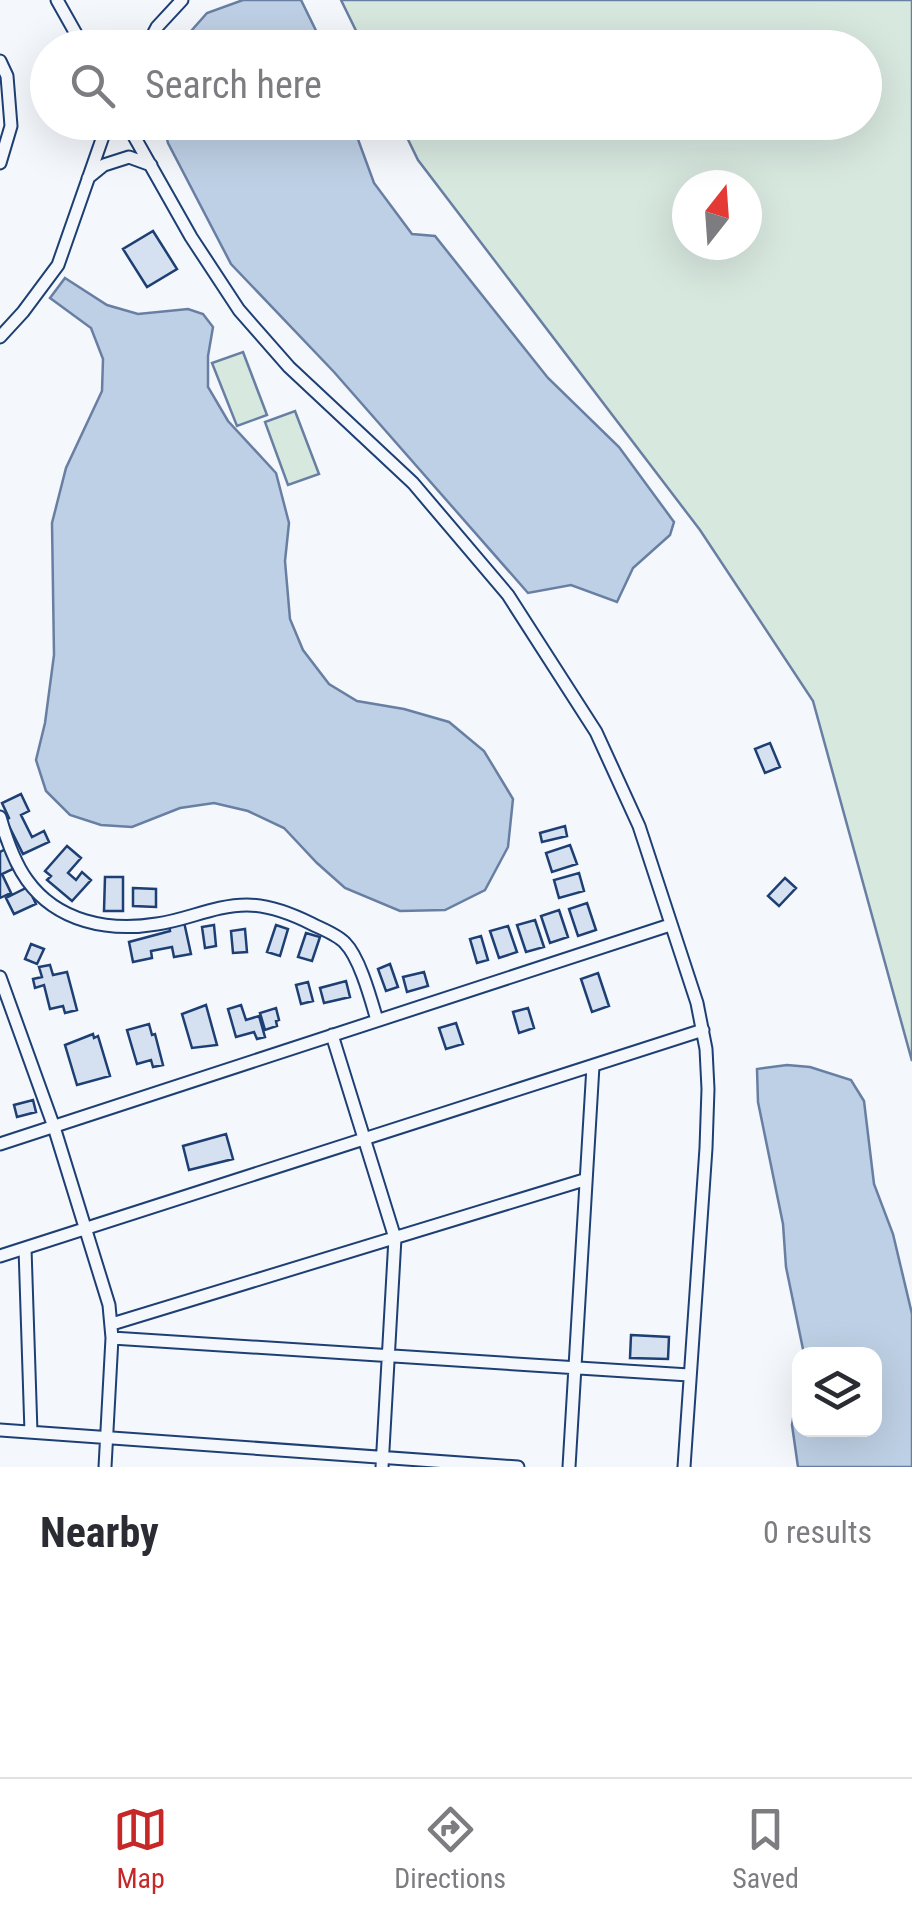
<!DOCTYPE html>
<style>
:root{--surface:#fff;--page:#f2f2f3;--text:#2b2b33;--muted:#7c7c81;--line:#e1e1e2;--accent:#c62828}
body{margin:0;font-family:"Roboto Condensed",sans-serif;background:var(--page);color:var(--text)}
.controls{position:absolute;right:30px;bottom:30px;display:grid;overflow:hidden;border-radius:20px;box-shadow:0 10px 40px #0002}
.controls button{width:90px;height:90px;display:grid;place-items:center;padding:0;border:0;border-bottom:2px solid var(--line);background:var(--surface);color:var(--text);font:50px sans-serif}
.compass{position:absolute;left:672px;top:170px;width:90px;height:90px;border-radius:50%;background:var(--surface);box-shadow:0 10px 40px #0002;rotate:17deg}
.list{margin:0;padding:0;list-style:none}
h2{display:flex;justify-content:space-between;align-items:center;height:130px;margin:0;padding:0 40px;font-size:42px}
h2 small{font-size:32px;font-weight:400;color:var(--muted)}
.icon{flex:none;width:55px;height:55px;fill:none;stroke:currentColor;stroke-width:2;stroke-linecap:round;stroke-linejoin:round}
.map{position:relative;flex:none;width:912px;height:1467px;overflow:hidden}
.search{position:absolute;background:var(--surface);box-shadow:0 10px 40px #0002;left:30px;right:30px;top:30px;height:110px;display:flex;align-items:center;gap:25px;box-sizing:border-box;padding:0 35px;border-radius:55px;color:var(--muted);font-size:38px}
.sheet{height:310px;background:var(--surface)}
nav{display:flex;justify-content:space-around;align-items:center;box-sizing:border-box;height:140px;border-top:2px solid var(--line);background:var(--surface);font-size:28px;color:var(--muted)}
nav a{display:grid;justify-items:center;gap:5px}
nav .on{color:var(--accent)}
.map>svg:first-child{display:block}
</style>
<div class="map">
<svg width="912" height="1467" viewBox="0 0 912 1467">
<rect width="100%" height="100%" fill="#f4f7fb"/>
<!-- green -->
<path fill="#d7e8df" stroke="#687fa3" stroke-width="2.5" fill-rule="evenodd" d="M341,0h571v1061l-99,-360 -113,-171 -282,-370 -18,-37 464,-1v-74l-500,-1zM687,185h60v60h-60z
M243,352l24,63 -30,11 -25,-63z
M295,411l24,63 -31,11 -23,-63z"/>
<!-- water -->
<path fill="#bed0e5" stroke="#687fa3" stroke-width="2.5" d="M243,0h58l23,47h-147l30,-34z
M163,123h189l22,60 38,51 23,2 113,142 71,69 55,75 -4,13 -37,33 -16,34 -46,-17 -43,8 -194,-221 -103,-108 -63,-121z
M65,278l42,27 31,9 50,-5 15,5 10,13 -5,29v31l20,34 48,52 13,50 -4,38 5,58 13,31 26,34 28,17 47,8 45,13 35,29 29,48 -5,48 -23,43 -40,20 -45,1 -55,-23 -28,-25 -33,-35 -36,-17 -34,-8 -34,5 -48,19 -31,-2 -31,-10 -24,-24 -10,-31 9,-37 9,-68 -2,-132 14,-55 36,-77 1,-32 -12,-31 -41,-30z
M787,1065l23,2 41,13 13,21 10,83 19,50 19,80v153h-114l-6,-42 7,-43 1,48h74v-76h-70l-18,-87 -3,-43 -25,-122 -1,-33z"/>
<!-- building -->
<path fill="#d5e0f0" stroke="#1d3f73" stroke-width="2.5" d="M153,231l24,38 -30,18 -24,-38z
M770,743l10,24 -15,6 -10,-24z
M21,794l8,17 -8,4 11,22 12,-6 5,11 -26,12 -17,-34 3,-2 -7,-15z
M565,826l2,10 -25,6 -2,-9z
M570,845l7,19 -25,8 -6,-19z
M67,846l14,12 -13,15 8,7 6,-8 9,8 -19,21 -25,-21 4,-4 -6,-5z
M6,849l9,19 -13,6 9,19 -11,5v-46z
M579,873l5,18 -25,7 -5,-18z
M105,877h18v34h-19z
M785,878l11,10 -17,18 -11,-10z
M28,887l8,17 -22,10 -8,-16z
M133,888l23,1v18l-23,-1z
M587,903l9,27 -18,6 -9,-27z
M559,910l9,27 -18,6 -9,-27z
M535,920l9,27 -18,5 -9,-27z
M184,922l7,32 -17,3 -2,-10 -21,4 1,7 -19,4 -4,-20 41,-11 -1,-6z
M214,925l2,21 -11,2 -3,-21z
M276,925l12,4 -8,27 -13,-4z
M508,926l9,26 -18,6 -9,-27z
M245,929l2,23 -14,1 -2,-22z
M306,933l14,4 -8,24 -14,-4z
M481,936l7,24 -11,3 -7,-24z
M31,944l13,5 -7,15 -12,-5z
M390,964l8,23 -12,4 -8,-22z
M50,965l3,10 14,-3 10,38 -12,3 -2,-7 -13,3 -6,-24 -9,3 -2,-9 9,-2 -3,-10z
M424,972l4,14 -21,6 -4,-15z
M598,973l11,33 -17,6 -11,-33z
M346,981l4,16 -26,6 -4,-15z
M308,982l5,19 -12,3 -5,-19z
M206,1005l11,40 -25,3 -10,-34z
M241,1005l5,15 13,-4 6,21 -8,2 -3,-7 -18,5 -8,-28z
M276,1008l3,12 -3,1 1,5 -12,4 -5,-17z
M528,1008l6,20 -15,5 -6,-21z
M456,1023l7,21 -17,5 -7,-21z
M149,1024l3,11 3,-1 8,31 -10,2 -2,-7 -14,4 -10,-34z
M93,1034l1,4 4,-2 12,40 -33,9 -12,-40z
M33,1100l3,12 -19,5 -3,-12z
M226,1134l7,25 -44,11 -6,-24z
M631,1335l38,2 -1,22 -38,-1z"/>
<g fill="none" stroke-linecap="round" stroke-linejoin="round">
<defs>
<path id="minor" d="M57,0l27,48
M146,48l11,-21 25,-27
M0,61l7,15 4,50 -11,37
M126,122l65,115 48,73 50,57 124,116 95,112 88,137 43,94 58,177 9,46 2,40 -2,59 -22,319
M88,178l16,-13 25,-8 22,8
M0,337l23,-25 35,-47 50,-143
M0,817c6,21 14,45 27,63 30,42 82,52 130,44 30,-4 58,-19 90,-19 22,0 45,9 65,19 10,5 26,11 33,19 15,15 26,57 32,77
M0,977l54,150 55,178 3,33 -7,129
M332,1035l63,203 -13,229
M0,1144l670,-219
M25,1248l6,184
M0,1256l703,-226
M112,1324l472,-144
M112,1338l577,37
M0,1430l518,37
M569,1467l24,-401"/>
</defs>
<!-- minor casing -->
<use href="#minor" stroke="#1d3f73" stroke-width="15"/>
<!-- minor -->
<use href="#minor" stroke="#f4f7fb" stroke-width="11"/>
</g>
</svg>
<div class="controls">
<button><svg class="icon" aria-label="layers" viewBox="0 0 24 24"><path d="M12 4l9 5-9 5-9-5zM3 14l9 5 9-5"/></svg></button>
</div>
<svg class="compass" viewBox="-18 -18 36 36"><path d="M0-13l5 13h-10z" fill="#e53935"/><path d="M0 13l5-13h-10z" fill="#7c7c81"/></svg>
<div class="search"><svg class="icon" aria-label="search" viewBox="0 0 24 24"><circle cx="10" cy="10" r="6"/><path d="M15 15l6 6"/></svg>Search here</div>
</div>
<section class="sheet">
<h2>Nearby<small>0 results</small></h2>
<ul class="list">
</ul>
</section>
<nav>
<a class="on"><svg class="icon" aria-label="map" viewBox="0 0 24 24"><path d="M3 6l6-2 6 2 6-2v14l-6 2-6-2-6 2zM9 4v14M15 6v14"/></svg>Map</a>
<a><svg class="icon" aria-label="directions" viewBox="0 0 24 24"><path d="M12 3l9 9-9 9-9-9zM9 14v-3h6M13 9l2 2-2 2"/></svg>Directions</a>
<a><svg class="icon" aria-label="saved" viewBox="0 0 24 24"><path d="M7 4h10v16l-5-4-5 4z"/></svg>Saved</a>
</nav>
